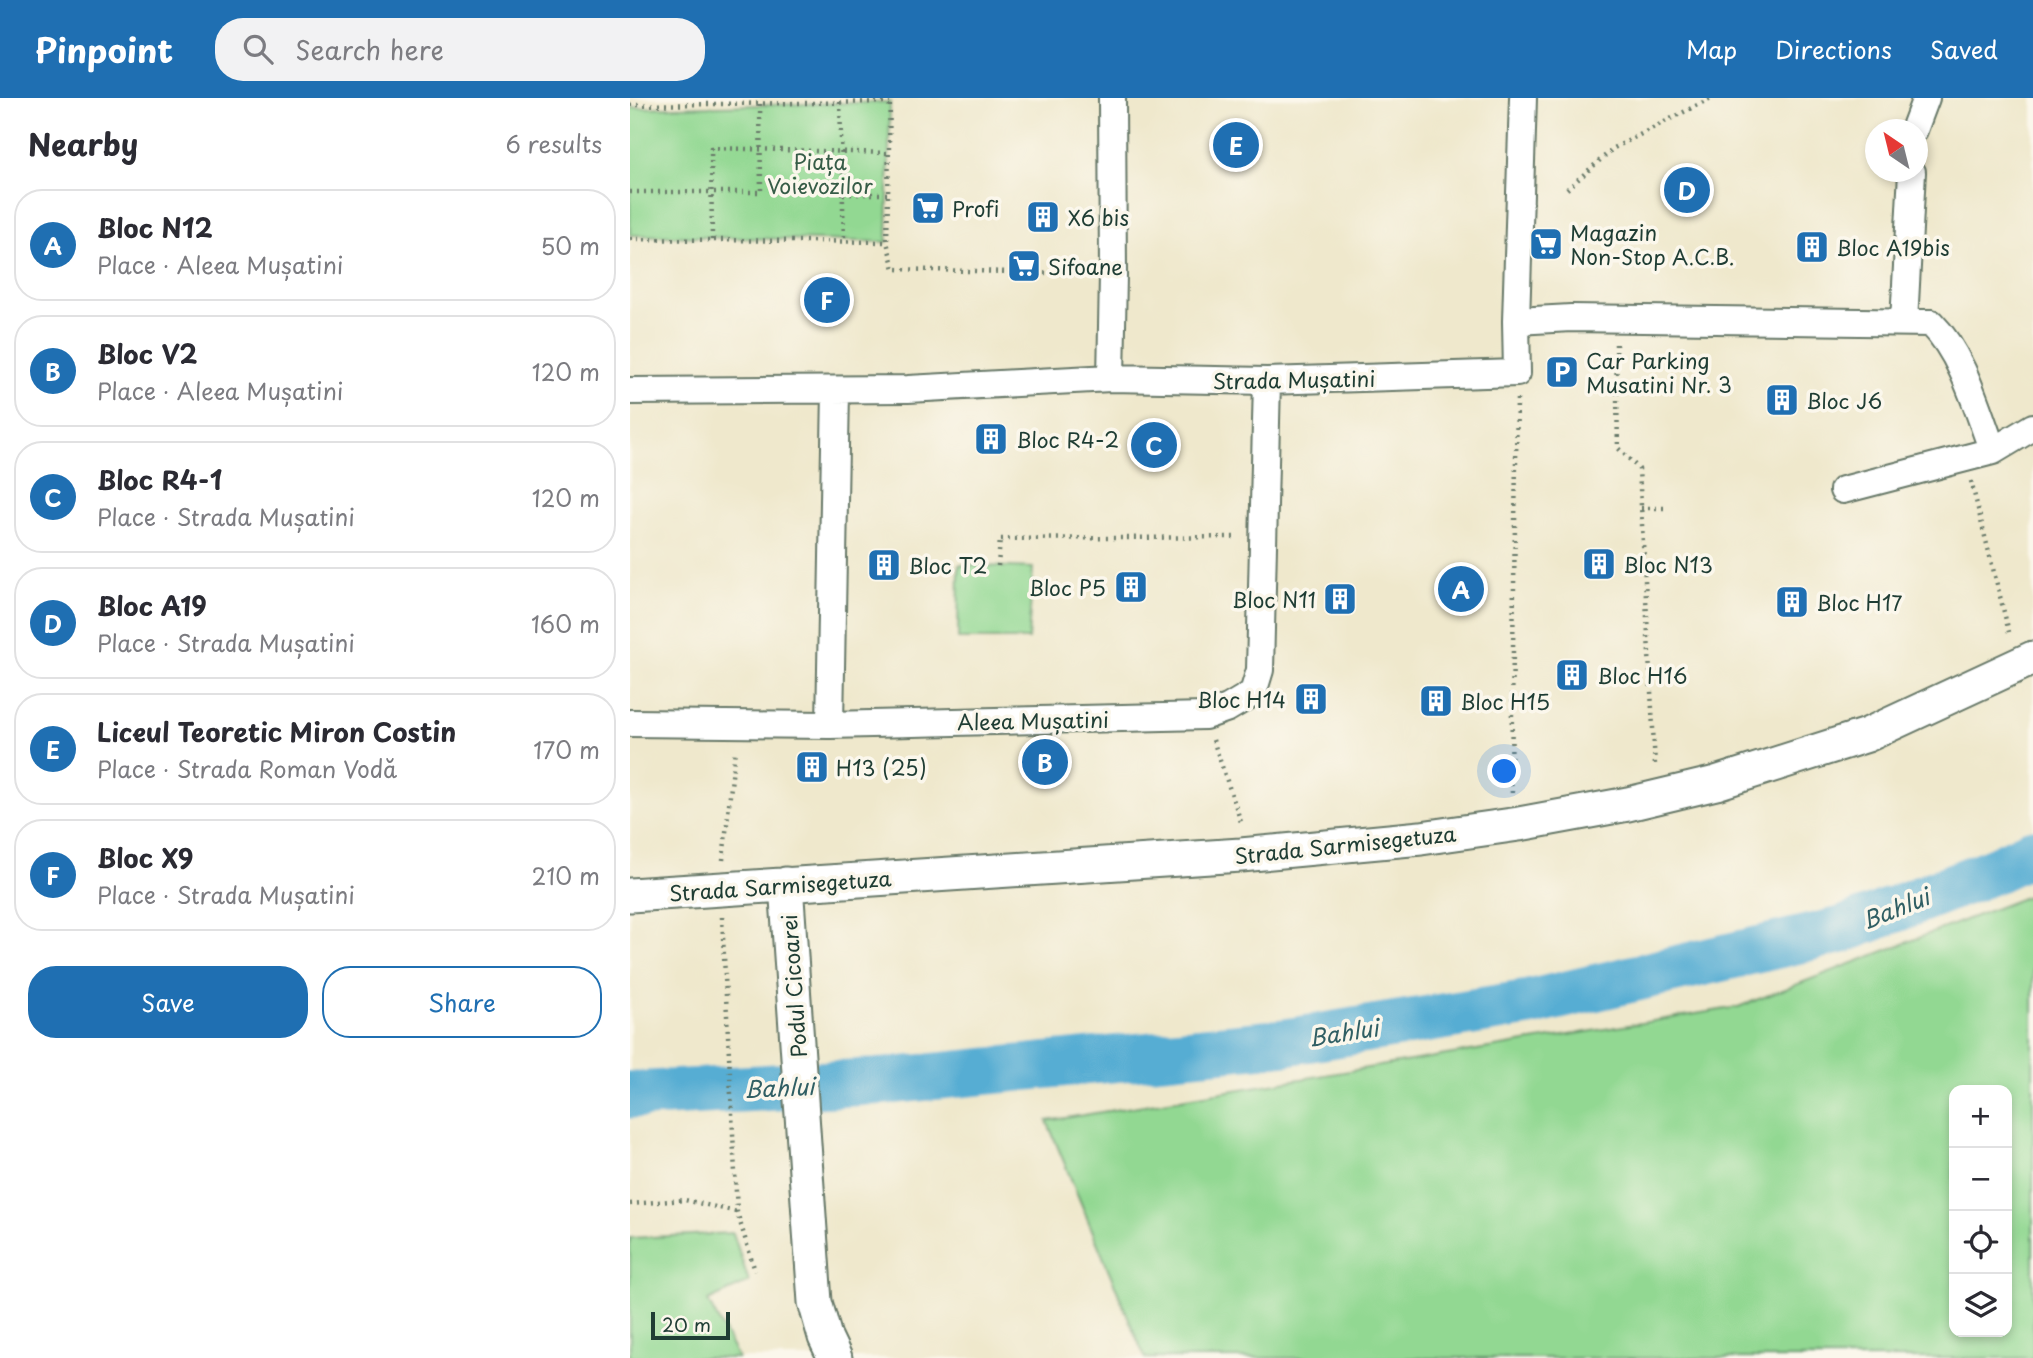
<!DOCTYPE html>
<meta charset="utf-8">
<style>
:root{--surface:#fff;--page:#f2f2f3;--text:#2b2b33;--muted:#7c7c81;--line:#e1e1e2;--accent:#1f6fb2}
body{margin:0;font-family:"Playpen Sans",sans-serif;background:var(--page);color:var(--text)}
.controls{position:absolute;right:21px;bottom:21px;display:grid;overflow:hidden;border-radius:14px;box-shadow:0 4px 10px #0003}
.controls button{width:63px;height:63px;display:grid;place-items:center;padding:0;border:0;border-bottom:2px solid var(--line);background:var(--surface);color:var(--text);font:35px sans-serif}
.compass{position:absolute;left:1235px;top:21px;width:63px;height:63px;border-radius:50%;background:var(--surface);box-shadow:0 4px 10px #0003;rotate:325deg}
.scale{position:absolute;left:21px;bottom:18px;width:79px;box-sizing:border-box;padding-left:7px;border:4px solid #1f3d34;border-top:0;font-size:19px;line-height:24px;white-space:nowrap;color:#1f3d34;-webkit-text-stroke:5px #fbf7ec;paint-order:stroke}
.you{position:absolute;left:875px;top:674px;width:24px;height:24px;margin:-18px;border:5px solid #fff;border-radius:50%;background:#1a73e8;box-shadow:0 0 0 10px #1a73e833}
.badge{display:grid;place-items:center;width:46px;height:46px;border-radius:50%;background:var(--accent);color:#fff;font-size:23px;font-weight:700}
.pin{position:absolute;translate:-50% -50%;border:4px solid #fff;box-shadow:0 2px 7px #0006}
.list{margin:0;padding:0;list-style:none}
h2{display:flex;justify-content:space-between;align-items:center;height:91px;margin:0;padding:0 28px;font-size:30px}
h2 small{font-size:23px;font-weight:400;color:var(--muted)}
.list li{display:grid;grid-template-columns:46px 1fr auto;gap:21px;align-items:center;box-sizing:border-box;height:112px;margin:0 14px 14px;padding:0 14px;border:2px solid var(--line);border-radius:28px}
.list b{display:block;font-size:26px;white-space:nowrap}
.list p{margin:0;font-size:23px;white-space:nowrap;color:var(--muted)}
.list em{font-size:23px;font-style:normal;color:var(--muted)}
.actions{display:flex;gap:14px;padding:21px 28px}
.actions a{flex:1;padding:16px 0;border:2px solid var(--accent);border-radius:28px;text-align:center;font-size:24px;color:var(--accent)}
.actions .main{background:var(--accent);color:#fff}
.icon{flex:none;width:38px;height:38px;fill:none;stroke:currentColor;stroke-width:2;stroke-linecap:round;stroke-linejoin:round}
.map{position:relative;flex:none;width:1403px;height:1260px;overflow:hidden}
header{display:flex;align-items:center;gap:42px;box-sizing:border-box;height:98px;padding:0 35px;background:var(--accent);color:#fff}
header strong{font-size:33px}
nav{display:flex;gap:38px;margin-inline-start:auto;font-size:24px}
.search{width:490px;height:63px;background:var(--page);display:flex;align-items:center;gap:18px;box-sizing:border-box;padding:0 24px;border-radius:28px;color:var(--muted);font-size:26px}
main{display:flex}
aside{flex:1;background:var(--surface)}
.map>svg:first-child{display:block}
</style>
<header>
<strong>Pinpoint</strong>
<div class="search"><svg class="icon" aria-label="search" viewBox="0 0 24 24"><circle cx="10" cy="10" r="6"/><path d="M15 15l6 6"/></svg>Search here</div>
<nav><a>Map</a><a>Directions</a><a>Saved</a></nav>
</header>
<main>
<aside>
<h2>Nearby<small>6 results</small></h2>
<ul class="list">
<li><span class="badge">A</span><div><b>Bloc N12</b><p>Place · Aleea Mușatini</p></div><em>50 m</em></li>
<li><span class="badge">B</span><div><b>Bloc V2</b><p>Place · Aleea Mușatini</p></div><em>120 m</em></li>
<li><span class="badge">C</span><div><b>Bloc R4-1</b><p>Place · Strada Mușatini</p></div><em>120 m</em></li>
<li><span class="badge">D</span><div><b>Bloc A19</b><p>Place · Strada Mușatini</p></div><em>160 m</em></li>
<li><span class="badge">E</span><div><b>Liceul Teoretic Miron Costin</b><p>Place · Strada Roman Vodă</p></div><em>170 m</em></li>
<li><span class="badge">F</span><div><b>Bloc X9</b><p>Place · Strada Mușatini</p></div><em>210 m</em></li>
</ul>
<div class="actions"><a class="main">Save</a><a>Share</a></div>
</aside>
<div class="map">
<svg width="1403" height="1260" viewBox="0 0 1403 1260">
<rect width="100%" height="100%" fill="#fbf7ec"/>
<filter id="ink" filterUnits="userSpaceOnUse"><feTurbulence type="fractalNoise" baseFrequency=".0143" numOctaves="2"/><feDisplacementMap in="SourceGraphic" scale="14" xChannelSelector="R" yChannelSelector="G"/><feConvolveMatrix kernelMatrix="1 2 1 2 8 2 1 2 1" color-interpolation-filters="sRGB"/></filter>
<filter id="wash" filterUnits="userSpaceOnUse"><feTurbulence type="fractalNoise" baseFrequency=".00686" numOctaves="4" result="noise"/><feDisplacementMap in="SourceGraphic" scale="28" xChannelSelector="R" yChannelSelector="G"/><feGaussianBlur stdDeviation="1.57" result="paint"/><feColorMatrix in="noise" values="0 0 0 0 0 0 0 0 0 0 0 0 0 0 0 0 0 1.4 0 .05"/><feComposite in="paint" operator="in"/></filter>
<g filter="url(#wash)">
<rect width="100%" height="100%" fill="#efe8cc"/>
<!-- green -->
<path fill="#92d892" stroke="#588a63" stroke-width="2" fill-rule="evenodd" d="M260,4l-3,140 -257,-7v-127z
M329,467l74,3 -5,71h-70z
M1403,796v464h-888l-98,-237 691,-114zM1377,992v242h-53v-242z
M103,1135l16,49 -41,19 30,57h-108v-120z"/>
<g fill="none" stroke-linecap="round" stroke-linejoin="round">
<!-- river -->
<path stroke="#57add3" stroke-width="47" d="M0,997l257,-14 399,-39 243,-39 313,-73 153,-60 38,-18"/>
</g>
</g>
<g filter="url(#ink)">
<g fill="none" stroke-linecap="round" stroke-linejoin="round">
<defs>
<path id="minor" d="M1284,32l12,-32
M886,223l7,-223
M1274,224l8,-150
M481,280l2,-103 -1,-177
M0,293l278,-2 203,-11 156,3 250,-8 -1,-52 55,-3 360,5c32,32 46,86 62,128
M1213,392l150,-39 40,-24
M0,625l200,2 375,-9 23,-8 25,-15 7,-23 7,-289
M200,627l6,-335"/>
<path id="tertiary" d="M156,786l29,418 10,35 10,21
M0,797l611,-40 180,-17 98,-14 109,-20 88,-21 151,-48 166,-77"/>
</defs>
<!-- minor casing -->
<use href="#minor" stroke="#687969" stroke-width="30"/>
<!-- tertiary casing -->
<use href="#tertiary" stroke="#687969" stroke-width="37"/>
<!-- path -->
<path stroke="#687969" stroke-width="4.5" stroke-dasharray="2 5" stroke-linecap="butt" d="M260,0l-3,144 7,27 194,5
M210,4l4,139
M0,7l260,-3
M937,91l47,-41 97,-50
M0,94h131l-1,-89
M213,96h45
M0,141l257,3
M82,142l-1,-92 178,5
M986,246l2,104 21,21 16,296
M1341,383l38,151
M1011,410h23
M368,468l2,-27 238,-2
M583,642l28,82
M882,695l-1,-19 6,-376
M93,762l12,-111
M92,819l15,295 18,59
M0,1106l55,-4 52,12"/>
<!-- minor -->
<use href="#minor" stroke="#fff" stroke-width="26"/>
<!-- tertiary -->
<use href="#tertiary" stroke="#fff" stroke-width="33"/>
</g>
</g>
<!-- icons -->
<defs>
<symbol id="supermarket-square" viewBox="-11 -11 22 22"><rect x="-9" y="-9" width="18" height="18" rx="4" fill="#1f6fb2" stroke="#fbf7ec"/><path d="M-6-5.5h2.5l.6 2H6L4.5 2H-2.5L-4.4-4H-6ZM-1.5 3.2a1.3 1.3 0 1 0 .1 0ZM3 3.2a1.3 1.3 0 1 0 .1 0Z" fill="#fff"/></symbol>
<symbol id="building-square" viewBox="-11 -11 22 22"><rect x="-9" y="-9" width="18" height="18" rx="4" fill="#1f6fb2" stroke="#fbf7ec"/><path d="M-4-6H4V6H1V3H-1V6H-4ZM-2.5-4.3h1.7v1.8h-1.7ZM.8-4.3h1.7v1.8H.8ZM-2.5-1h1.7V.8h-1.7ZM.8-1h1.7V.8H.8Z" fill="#fff"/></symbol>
<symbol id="parking-square" viewBox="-11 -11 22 22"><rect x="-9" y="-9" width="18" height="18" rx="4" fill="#1f6fb2" stroke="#fbf7ec"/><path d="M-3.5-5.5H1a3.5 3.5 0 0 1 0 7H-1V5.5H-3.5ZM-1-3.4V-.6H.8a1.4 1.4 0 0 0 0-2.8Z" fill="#fff"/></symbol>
</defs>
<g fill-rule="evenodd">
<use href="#supermarket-square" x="279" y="91" width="38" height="38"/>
<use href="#building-square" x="394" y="100" width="38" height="38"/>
<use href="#supermarket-square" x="897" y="127" width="38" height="38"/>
<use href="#building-square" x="1163" y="130" width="38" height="38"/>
<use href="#supermarket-square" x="375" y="149" width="38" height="38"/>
<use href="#parking-square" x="913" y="255" width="38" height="38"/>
<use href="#building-square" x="1133" y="283" width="38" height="38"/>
<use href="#building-square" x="342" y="322" width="38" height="38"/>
<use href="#building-square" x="950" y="447" width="38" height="38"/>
<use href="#building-square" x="235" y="448" width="38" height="38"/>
<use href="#building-square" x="482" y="470" width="38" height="38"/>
<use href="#building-square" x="691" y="482" width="38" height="38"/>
<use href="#building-square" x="1143" y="485" width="38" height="38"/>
<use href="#building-square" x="923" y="558" width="38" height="38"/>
<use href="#building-square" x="662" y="582" width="38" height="38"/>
<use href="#building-square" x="787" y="584" width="38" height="38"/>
<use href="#building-square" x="163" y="650" width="38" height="38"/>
</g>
<g text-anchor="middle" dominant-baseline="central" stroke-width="7" stroke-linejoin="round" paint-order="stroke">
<!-- park labels -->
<g font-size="21" fill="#365c47" stroke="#fbf7ec">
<text x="190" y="63">Piața<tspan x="190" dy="24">Voievozilor</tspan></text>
</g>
<!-- poi labels -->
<g font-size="21" fill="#1f3d34" stroke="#fbf7ec" text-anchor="start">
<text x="322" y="110">Profi</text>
<text x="438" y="119">X6 bis</text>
<text x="940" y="134">Magazin<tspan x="940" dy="24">Non-Stop A.C.B.</tspan></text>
<text x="1206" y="149">Bloc A19bis</text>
<text x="418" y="168">Sifoane</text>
<text x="956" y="262">Car Parking<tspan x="956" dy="24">Musatini Nr. 3</tspan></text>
<text x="1176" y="302">Bloc J6</text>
<text x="386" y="341">Bloc R4-2</text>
<text x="993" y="466">Bloc N13</text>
<text x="278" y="467">Bloc T2</text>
<text x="476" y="489" text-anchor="end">Bloc P5</text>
<text x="686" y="501" text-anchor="end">Bloc N11</text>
<text x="1186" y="504">Bloc H17</text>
<text x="967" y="577">Bloc H16</text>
<text x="656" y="601" text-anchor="end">Bloc H14</text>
<text x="830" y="603">Bloc H15</text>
<text x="206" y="669">H13 (25)</text>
</g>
<!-- street labels -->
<g font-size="21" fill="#1f3d34" stroke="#fbf7ec">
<text transform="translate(664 281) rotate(-1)">Strada Mușatini</text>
<text transform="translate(403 622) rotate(-1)">Aleea Mușatini</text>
<text transform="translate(715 746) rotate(-6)">Strada Sarmisegetuza</text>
<text transform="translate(150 787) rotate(-4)">Strada Sarmisegetuza</text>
<text transform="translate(163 888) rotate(-94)">Podul Cicoarei</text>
</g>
<!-- water labels -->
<g font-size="23" font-style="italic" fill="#305f64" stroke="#fbf7ec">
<text transform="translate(1265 810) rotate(-22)">Bahlui</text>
<text transform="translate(713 934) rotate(-9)">Bahlui</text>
<text transform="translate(149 989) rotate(-3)">Bahlui</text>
</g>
</g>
</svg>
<div class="controls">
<button>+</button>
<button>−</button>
<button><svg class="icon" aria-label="locate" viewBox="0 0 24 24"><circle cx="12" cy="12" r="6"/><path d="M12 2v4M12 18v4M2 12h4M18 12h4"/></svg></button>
<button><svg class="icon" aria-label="layers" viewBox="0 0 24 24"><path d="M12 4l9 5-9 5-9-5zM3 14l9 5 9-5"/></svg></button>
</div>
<svg class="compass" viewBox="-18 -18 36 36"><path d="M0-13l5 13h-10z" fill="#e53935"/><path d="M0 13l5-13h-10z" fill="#7c7c81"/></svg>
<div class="scale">20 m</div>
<div class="you"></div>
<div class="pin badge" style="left:831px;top:491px">A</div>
<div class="pin badge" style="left:415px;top:664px">B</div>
<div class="pin badge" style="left:524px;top:347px">C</div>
<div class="pin badge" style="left:1057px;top:92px">D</div>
<div class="pin badge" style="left:606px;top:47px">E</div>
<div class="pin badge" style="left:197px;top:202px">F</div>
</div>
</main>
